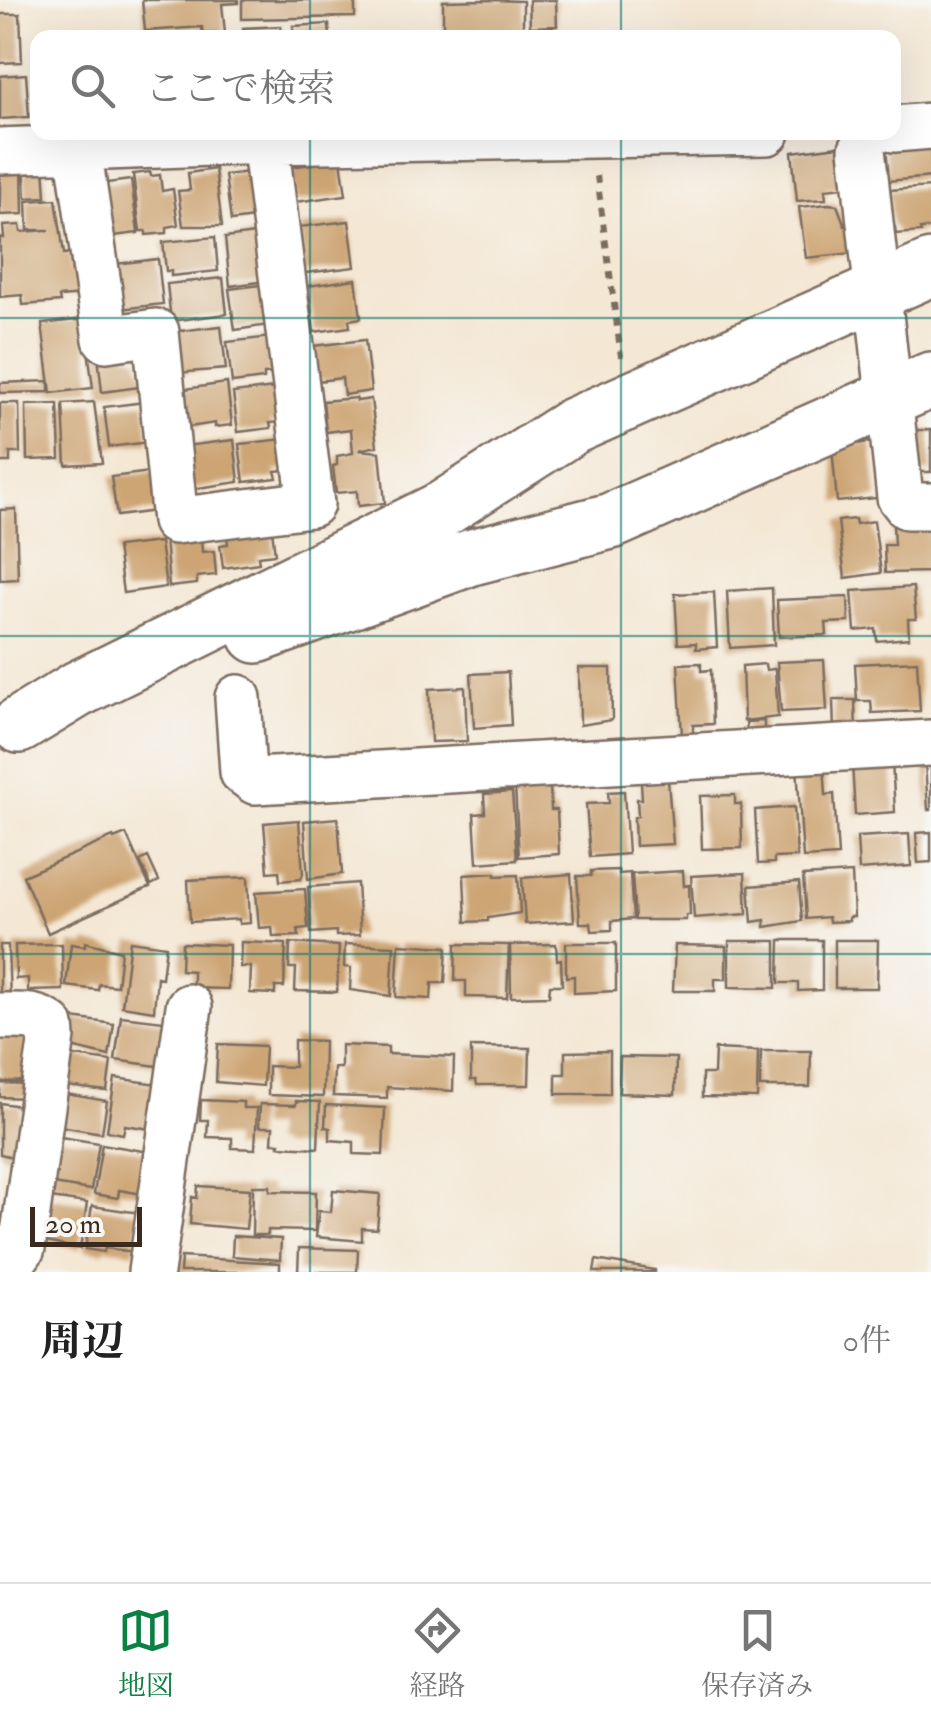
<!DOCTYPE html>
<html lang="ja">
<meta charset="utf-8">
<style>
:root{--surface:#fff;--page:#f6f6f6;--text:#222;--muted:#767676;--line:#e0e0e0;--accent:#0b8043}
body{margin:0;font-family:"IM FELL Double Pica","Noto Serif JP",serif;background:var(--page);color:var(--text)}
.scale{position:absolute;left:30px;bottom:25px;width:112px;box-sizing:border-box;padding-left:10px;border:5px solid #3b2a1e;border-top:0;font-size:28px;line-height:35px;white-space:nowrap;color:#3b2a1e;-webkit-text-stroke:8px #f6f6f2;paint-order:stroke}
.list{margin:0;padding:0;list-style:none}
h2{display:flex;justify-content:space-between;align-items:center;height:130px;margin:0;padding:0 40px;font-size:42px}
h2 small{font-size:32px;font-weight:400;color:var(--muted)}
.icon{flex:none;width:55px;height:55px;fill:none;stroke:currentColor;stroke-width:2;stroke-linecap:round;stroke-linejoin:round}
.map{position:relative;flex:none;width:931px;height:1272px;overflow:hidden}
.search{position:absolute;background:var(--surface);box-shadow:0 10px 40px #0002;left:30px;right:30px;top:30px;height:110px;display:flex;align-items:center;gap:25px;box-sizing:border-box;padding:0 35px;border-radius:20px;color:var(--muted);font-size:38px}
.sheet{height:310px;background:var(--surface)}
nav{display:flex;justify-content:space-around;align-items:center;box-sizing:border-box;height:140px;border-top:2px solid var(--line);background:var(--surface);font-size:28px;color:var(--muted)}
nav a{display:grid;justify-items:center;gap:5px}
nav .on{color:var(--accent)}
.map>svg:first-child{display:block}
</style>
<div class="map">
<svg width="931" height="1272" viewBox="0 0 931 1272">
<rect width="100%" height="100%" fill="#f6f6f2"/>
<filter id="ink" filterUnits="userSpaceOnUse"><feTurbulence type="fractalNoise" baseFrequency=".01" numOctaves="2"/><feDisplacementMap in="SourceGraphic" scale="20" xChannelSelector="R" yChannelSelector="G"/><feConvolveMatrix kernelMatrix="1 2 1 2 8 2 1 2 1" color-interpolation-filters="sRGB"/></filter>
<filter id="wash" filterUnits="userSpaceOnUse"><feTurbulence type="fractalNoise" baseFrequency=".0048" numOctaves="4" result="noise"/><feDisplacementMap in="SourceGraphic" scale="40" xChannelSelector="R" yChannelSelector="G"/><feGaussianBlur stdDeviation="2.25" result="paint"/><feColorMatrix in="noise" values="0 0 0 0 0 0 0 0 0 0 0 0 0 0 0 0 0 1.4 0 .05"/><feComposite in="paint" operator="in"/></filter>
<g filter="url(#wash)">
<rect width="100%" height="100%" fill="#f4e7d4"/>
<g id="blocks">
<!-- building -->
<path fill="#cda574" d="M142,0h96v3l-16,1 3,29 -22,1 -1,-7 -57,4z
M242,0h113v17l-113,2z
M487,0l36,1v37h-80v-37z
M529,0h27l1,26 -27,1z
M0,14h20l2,48 -22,1z
M329,24l1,14h-36l-1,-12z
M281,26l1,12h-38l-1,-10z
M26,74l3,43 -29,2v-43z
M931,141v36l-43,4 -3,-36z
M839,146l5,41 -19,2 1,10 -29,2 -5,-49z
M341,160l5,35 -51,7 -5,-35z
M44,165l2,32 -20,1 -2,-32z
M215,169l7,57h-39l-5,-35 12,-1 -2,-17z
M0,170h22l1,44 -23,1z
M257,171l11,45 -37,5 -6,-46z
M150,172l1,4 9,-1 2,16 11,-2 5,36 -11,2v6l-21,2v-4h-6l-7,-57z
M131,180l7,53 -33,4 -6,-53z
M931,187v41l-11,1 1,3 -25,2 -1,-7h-3l-3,-37z
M56,199l8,55 6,-1 2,21 9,-1 2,22 -24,2 1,5 -37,3 -1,-10 -22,2v-59h4l-1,-12 17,-1 1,7 29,-2h-22l-1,-29z
M828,204l9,1 8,21 5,-1 3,28 -47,5 -7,-51z
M349,221l6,46 -50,6 -6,-46z
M254,234v3l14,-2 6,45 -44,6 -5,-48z
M215,237l3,34 -47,5v-5h-5l-3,-29z
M158,259l5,45 -43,5 -5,-45z
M223,278l4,36 -56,7 -4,-37z
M356,279l5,39 -12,2 1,7 -36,5 -6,-46z
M276,283l-7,42 -34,5 -6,-41z
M84,319l9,69 -42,5 -9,-69z
M221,326l5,43 -50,4 -5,-41z
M279,336l7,36 -22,2v5l-32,4 -5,-41z
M365,340l6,51 -27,4 -2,-17 -25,3 -4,-35z
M97,347l40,10 10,29 -45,6z
M49,381v11l-49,1v-10z
M227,383l5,42 -17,2v-4l-32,5 -5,-38z
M284,387l7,34 -21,2 1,5 -33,4 -5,-39z
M356,398l1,3 14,-2 6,47 -18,4 21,2 5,51 -27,3 -1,-15 -21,2 -3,-27 4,-1v-9l16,-3 -2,-24 -25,3 -3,-31z
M94,402l8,61 -36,2 -3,-61z
M145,402l4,40 -40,5 -5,-40z
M0,403h19l1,50h-10v9h-10z
M58,404l2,55 -33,1 -1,-55z
M916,430h15v42h-14z
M294,438l4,30 -23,3 2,7 -33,4 -5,-38z
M234,440l5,42 -48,7 -6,-43z
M871,442l6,56 -40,4 -5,-55z
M158,471l5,39 -46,6 -6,-39z
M16,509l2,70 -18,1v-70z
M855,519l1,5 18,-3 7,52 -36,5 -7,-57z
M271,521l4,33 -17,2 1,7 -36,5 -3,-23 8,-1 -2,-17z
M931,524v48l-46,1 -1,-28h10l-1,-20z
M201,534l1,18 12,-1 2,24 -19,2v7l-28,3 -4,-50z
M160,542l6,45 -43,6 -6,-46z
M913,587l3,32h-8l1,19 -32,3 -1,-12 -21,2 -3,-40z
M772,588l2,57 -44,3 -3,-57z
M714,592l3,55 -21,2v-6l-18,1 -3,-50z
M848,597l1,25 -23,1 1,12 -48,2 -2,-37z
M824,660l3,50 -46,2 -4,-50z
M917,661l3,50 -48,2 -1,-12h-14l-2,-37z
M701,663v8l10,-1 2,54 -20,1v10l-11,1 -4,-72z
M765,664l1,6 9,-1 3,48 -34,4 -2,-55z
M579,668h32l1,52 -32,5z
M508,672l3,53 -37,3 -3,-54z
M465,687l2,54 -36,1 -2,-53z
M833,700h22l1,32h-22z
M764,721v13l-17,1 -1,-13z
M892,761l3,51 -40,3 -3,-52z
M925,762h6v48h-3z
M824,764l2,31 8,-1 4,62 -35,2 -6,-92z
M668,780l5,64 -38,2 -1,-29 4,-1 -1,-17h5l-1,-17z
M550,785l1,25h6l2,44 -40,3 -4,-70z
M624,791l4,63 -38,3 -4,-53 23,-1 -1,-11z
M512,792l5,68 -40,3 -3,-49 11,-1 -1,-19z
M735,795v9h6l1,44 -40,1 -2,-53z
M794,807l3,50 -23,1v5l-16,1 -3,-54z
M338,818l4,56 -34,5 -4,-58z
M299,820l4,54 -2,5 -21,2 -1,-10 -11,1 -4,-49z
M931,832v30l-13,1 -2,-30z
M126,834l24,53 -102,46 -25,-57 90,-39 1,2z
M909,834l2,32 -52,4 -2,-33z
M148,857l11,24 -8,4 -11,-24z
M618,870l1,4 11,-1 3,46 -21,2v9l-20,1 -1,-8h-11l-3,-47h14v-5z
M683,871l1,15 5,-1 1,30h-4v5h-51l-3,-46z
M495,873v3l23,-1 2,38 -32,5v3l-22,1 -2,-47z
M745,873l2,41 -53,4 -3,-42z
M852,873l2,44h-5v4l-20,1 -1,-5 -22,2 -3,-43z
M571,874l3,47 -49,3 -3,-46z
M248,877l2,46 -11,1v-5l-49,3 -2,-42z
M799,882l3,39 -37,6v-7l-13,2 -3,-36z
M357,883l3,52 -24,1v-5l-25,2 -3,-46z
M305,889l3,39 -10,1 1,7 -26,1 -1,-10 -13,1 -3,-36z
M780,940h42v50l-24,1v-8h-19z
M835,940h43l-1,48h-42z
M130,941l36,5 -4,32 -5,-1 -3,34 -32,-5z
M729,941h47v47l-47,-1z
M85,942l36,9 -4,35 -18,-2 -1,6 -32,-4 5,-42 14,2z
M241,942l45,2 -2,43h-9v7l-25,-1 1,-26h-11z
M182,943l47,2 -1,44 -35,-1v-17l-12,-1z
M290,943l49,3 -2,46 -42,-1 1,-23h-7z
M566,943h50v48l-42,2v-17l-8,1z
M62,944l1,46 -35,1v-13l-12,1 -1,-34z
M345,944l49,2 -3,50 -41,-6 1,-22 -7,-1z
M399,944l48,3 -2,36h-13l-1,16 -35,-2z
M456,944l53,1 -2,53 -41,-1v-16h-11z
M556,944l1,16 4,-1 1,26h-12l-1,11 -38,1 -1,-52z
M0,945h8l2,55 -10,1z
M675,945l51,1v33h-11v12h-42z
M121,1016l43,5 -7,45 -42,-6z
M73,1018l41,6 -5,32 -46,-11z
M0,1030h27l1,51 -28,1z
M294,1040l30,1 -1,56 -55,-2v-29l26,1z
M218,1044l47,2 -2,40 -47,-4z
M341,1045l47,2v7l66,3 -1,34 -66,-4v11l-54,-2 1,-28h7z
M471,1047l59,1 -1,37h-52l-1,-5h-5z
M715,1049l43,2 -1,47 -55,-1v-23h12z
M610,1051v43h-54v-20h9v-22z
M761,1051h50l-1,36h-50z
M61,1054l50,7 -4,30 -49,-6z
M620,1057l56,1 -1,37 -56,-2z
M115,1078l42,6 -7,45 -25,-4 -2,9 -16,-3z
M0,1083l29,1v14l-29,-1z
M60,1093l47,8 -5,32 -48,-8z
M201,1100l42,2v6h14l-2,41 -23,-1v-10l-25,-1 1,-17h-8z
M296,1101l24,1 -2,46 -39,-2 1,-3h-8l1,-16h-14l1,-23 36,1z
M0,1103l21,3 -4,52 -17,-4z
M326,1105l59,3 -2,47 -29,-1v-12l-24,-2v-12l-5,-1z
M54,1136l45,7 -8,47 -45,-7z
M102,1144l47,8 -6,42 -24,-4 -1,8 -24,-4z
M198,1186l52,3 -4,40 -56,-5 2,-27 5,1z
M253,1186h17v5l46,1 -1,39 -47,-1v5h-16z
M333,1190l47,4 -3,35 -15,-1v13l-46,-4 3,-26 12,1z
M43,1197l44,6 -7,46 -43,-9z
M92,1206l48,7 -6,39 -29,-4 -1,4 -19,-3z
M233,1236l48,3 -1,21 -48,-4z
M299,1248l59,2 -1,22h-59z
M181,1257l99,6v9h-100z
M596,1260l59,10v2h-61z"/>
</g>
</g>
<g filter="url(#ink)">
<use href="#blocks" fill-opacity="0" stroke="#7c6c5e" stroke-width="2.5"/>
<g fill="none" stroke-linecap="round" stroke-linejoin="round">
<defs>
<path id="minor" d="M894,129l37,-3
M78,148l28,191 50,-7 19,189 136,-17 -46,-363
M862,149l38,348 7,9h24
M0,151l265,-10 502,-9
M238,698l5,74 12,9 676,-38
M0,1016c19,0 36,-2 51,10l1,10 -30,212 -7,10 -15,8
M151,1272l38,-265"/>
<path id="tertiary" d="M257,635l215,-78 139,-36 320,-141
M19,725l59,-36 365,-180 130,-83 358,-158"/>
</defs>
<!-- minor casing -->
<use href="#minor" stroke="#7c6c5e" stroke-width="50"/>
<!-- tertiary casing -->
<use href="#tertiary" stroke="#7c6c5e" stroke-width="60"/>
<!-- path -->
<path stroke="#7c6c5e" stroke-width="6" stroke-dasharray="8 8" stroke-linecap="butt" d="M597,176l24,181"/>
<!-- minor -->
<use href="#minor" stroke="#fff" stroke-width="45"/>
<!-- tertiary -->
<use href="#tertiary" stroke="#fff" stroke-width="55"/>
</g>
</g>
<!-- grid -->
<path fill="none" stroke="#0f766e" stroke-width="2.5" stroke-opacity="0.55" d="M310,0v38M621,0v38M310,132v1140M621,132v1140M0,318h931M0,636h931M0,954h931"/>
</svg>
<div class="scale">20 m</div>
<div class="search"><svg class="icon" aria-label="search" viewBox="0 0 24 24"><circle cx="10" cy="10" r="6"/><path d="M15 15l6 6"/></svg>ここで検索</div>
</div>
<section class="sheet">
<h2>周辺<small>0件</small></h2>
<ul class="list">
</ul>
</section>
<nav>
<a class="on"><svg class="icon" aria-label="map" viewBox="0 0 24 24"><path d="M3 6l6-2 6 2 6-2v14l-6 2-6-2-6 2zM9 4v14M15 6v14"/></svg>地図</a>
<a><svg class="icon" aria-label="directions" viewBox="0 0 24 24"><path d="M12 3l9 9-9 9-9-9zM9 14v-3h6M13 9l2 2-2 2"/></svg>経路</a>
<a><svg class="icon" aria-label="saved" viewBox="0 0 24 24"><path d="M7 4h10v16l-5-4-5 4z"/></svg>保存済み</a>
</nav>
